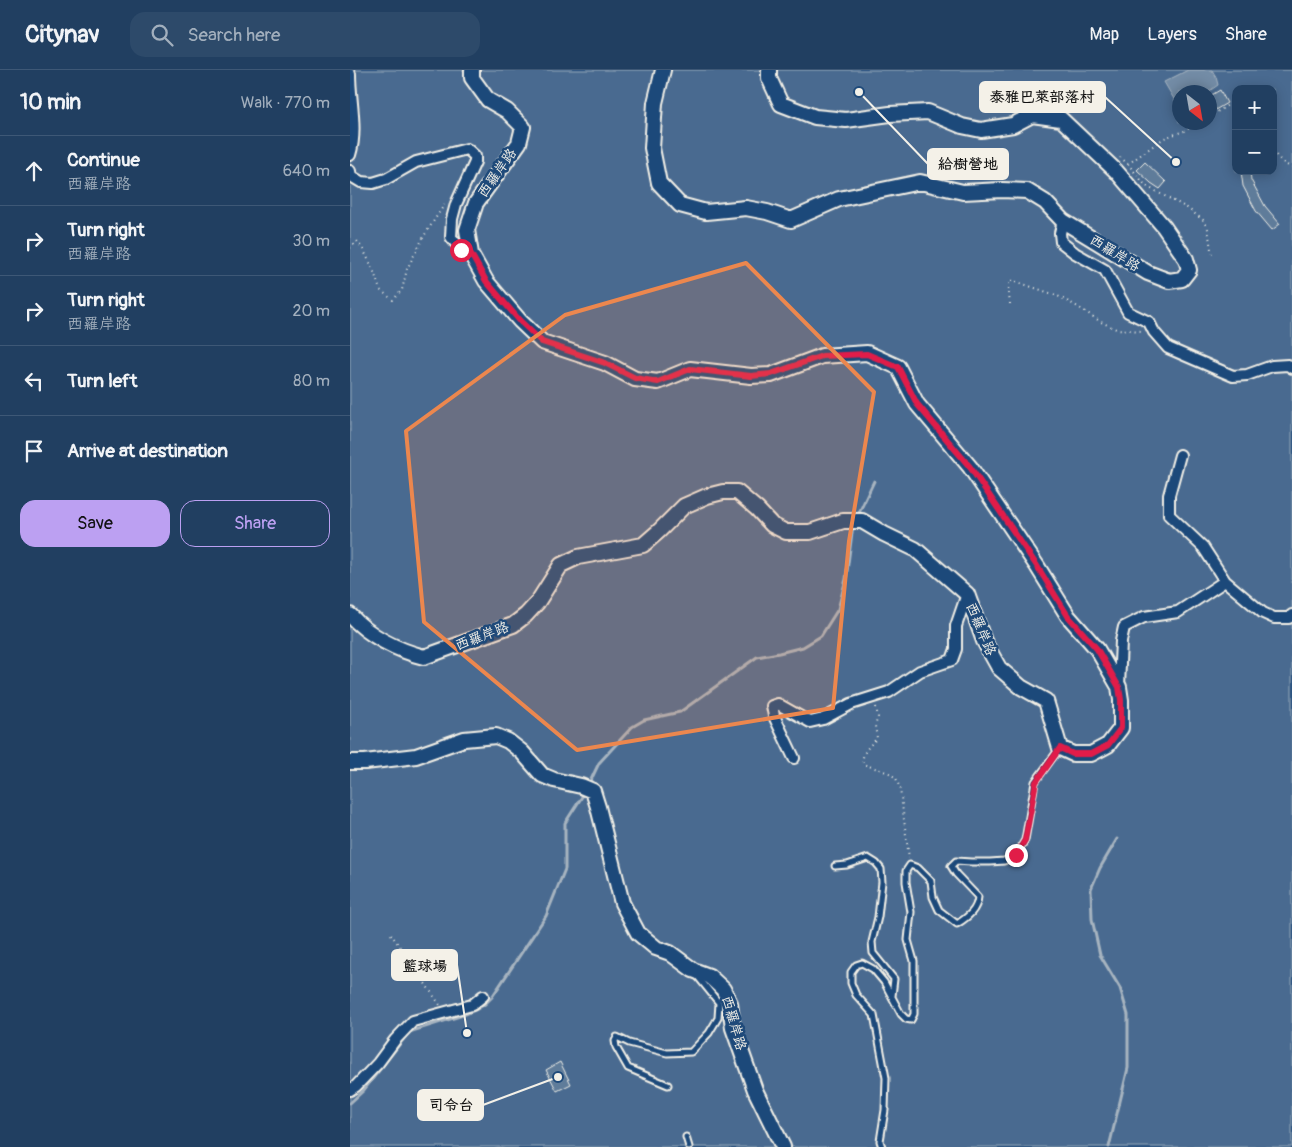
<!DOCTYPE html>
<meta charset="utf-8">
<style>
:root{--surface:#213f61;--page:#2d4a6a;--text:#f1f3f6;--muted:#a2afbd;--line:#3e5876;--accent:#bca0f2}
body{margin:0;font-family:Pangolin,"LXGW WenKai TC",sans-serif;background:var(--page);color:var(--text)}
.controls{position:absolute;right:15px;top:15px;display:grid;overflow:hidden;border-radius:10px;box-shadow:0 2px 12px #0003}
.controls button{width:45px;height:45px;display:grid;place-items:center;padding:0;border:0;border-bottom:1px solid var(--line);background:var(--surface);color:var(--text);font:25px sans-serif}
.compass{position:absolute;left:822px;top:15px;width:45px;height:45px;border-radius:50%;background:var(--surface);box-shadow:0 2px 12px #0003;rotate:149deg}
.stop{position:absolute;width:15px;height:15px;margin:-11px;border:4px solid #e11d48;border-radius:50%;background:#fff}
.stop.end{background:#e11d48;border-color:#fff;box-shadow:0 1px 5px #0008}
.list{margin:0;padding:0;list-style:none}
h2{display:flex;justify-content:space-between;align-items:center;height:65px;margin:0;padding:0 20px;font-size:21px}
h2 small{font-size:16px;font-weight:400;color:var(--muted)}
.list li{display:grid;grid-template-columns:32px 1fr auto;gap:15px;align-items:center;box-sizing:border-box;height:70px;padding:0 20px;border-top:1px solid var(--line)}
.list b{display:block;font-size:19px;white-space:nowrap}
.list p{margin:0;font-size:16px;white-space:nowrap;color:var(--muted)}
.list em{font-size:16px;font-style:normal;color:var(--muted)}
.actions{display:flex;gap:10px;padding:15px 20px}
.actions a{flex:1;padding:11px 0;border:1px solid var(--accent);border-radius:15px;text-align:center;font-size:18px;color:var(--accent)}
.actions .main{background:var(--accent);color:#111}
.icon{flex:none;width:28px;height:28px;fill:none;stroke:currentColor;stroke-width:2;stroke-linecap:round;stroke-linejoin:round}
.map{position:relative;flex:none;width:942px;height:1077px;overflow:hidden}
header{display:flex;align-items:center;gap:30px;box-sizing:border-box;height:70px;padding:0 25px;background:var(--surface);border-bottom:1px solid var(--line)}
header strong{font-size:24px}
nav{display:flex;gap:28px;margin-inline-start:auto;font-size:18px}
.search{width:350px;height:45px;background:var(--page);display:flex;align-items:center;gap:12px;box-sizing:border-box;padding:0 18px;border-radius:15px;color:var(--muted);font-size:19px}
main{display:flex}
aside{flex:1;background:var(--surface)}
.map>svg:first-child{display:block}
</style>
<header>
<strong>Citynav</strong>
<div class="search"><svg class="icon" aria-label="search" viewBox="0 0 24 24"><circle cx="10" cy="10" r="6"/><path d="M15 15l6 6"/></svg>Search here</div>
<nav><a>Map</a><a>Layers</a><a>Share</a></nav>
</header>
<main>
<aside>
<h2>10 min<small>Walk · 770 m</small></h2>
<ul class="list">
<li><svg class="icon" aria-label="ahead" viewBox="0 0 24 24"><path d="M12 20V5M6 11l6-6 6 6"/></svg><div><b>Continue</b><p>西羅岸路</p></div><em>640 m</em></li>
<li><svg class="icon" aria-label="right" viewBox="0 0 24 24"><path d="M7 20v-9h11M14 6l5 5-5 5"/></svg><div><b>Turn right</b><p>西羅岸路</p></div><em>30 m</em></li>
<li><svg class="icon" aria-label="right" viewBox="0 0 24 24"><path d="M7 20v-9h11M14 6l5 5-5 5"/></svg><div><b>Turn right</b><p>西羅岸路</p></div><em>20 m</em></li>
<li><svg class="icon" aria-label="left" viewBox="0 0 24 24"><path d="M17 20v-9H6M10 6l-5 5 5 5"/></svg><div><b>Turn left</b></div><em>80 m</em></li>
<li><svg class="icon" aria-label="arrive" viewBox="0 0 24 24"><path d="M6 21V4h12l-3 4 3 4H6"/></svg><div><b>Arrive at destination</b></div></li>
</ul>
<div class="actions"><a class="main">Save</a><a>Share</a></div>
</aside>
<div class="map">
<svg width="942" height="1077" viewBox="0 0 942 1077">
<rect width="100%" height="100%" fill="#2c5481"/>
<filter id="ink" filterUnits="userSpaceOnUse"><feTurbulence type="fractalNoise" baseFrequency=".02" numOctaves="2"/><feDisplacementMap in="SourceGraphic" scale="10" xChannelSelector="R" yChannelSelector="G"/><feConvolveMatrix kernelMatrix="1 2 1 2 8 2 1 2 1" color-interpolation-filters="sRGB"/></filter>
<g filter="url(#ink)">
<!-- green -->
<path fill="#496b90" stroke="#9eaebc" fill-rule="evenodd" d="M0,0h942v1077h-942zM886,19h37v82h-37zM829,22h30v30h-30z"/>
<!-- water -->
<path fill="#738ca6" stroke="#a7b4c0" d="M838,0h24l4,7 2,8 -10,7h-29v14h-1l-14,-24z"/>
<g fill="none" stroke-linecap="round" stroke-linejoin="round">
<!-- stream -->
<path stroke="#a7b4c0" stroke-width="3" d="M507,447l17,-36
M239,714l10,-21 33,-36 12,-7 36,-8 77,-55 22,-4 24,-6 18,-11 17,-27 8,-30 7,-54
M0,1033l13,-12 46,-59 54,-17 14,-6 8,-5 7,-7 54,-81 19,-47v-46l20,-31
M759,1077l19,-79v-53l-8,-27 -20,-33 -8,-36 -1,-30 9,-21 17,-29"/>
</g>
<!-- building -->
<path fill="#5e7b9a" stroke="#f4f1e8" d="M870,20l7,13 -17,10v-17z
M795,92l21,20 -6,7 -9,-6 -14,-13z
M891,101h9l1,9 14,26 15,18 -8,6 -16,-19 -13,-25z
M210,992l11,22 -14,7 -11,-21z"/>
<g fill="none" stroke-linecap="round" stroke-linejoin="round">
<defs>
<path id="lane" d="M485,796l12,-1 21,-7 8,5 5,6 1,13 -4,35 -6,25 1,11 21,26 -2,17
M318,1015l-40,-17 -12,-21 -1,-6 2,-4 12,6 38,10 24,-1 18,-19 9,-15 1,-15 -21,-26
M336,1067l3,10
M532,1077l-2,-6 5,-31 1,-32 -12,-63 -18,-20 -5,-12v-11l5,-7 6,-2 11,6 11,13 17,32 5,5 5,1 3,-6v-53l-6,-21 3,-28 -5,-30v-11l4,-6 8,3 13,13 2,16 6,13 18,14c11,-7 20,-14 21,-27l-22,-23 -5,-8 5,-5 15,1h19l14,-1 12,-6 9,-15 10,-58 24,-33"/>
<path id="street" d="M0,4c0,27 8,55 0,81
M0,101l1,5 10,6 12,1 13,-4 30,-17 51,-13 8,7v6l-19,42 -4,15 -1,18 10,13 10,4
M713,151l-3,12 1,9 14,11 30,17 23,42 21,10 5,10 14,16 65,28 14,-1 25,-9 16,-1 4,3
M830,385l-11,40v20l34,32 22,34
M769,616l2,-45 3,-14 20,-10 34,-5 47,-31 38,32 11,5h15l3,-3
M444,688l-20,-42 -2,-10 6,-2 32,18 13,-3 28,-15 38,-12 31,-21 32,-11 4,-11v-23l11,-32
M0,1020l6,-4 22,-23 17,-23 18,-19 59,-16 11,-9"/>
<path id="secondary" d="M313,0l-8,33 -3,45 7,35 21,22 26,7 40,-4 21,4 24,8 48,-21 81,-17 43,10 39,-2 25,1 18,11 18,19 85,52 21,8 13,-2 7,-9 -3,-11 -22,-32 -48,-56 -55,-52 -29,-4 -19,10 -32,5 -19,-4 -34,-14 -38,2 -44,6 -31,-3 -34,-13 -12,-26v-8
M0,545c19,21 47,35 74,42l89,-32 13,-10 11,-12 24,-38 17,-8 65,-12 16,-14 25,-25 23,-10 16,-4h14l20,17 15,16 14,7h24l33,-11h19l22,13 31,15 52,45 17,47 15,27 22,19 25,14 14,47 13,6h18l17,-9 13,-17v-28l-2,-13 -22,-38 -29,-33 -31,-50 -67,-99 -53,-63 -19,-37 -31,-14 -45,3 -51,19 -20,1 -61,-7 -32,13 -23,-3 -30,-16 -63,-21 -22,-21 -34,-40 -15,-27 -4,-24 9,-27 43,-60 4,-16 -16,-16 -19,-11 -16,-22v-8
M0,692h15l51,-6 48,-17 32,-3 12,5 14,11 20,23 12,5 27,6 12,5 5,16 24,96 16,30 18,15 14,5 23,17 16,6 14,13 7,14 3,25 22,62 28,57"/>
</defs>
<!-- lane casing -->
<use href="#lane" stroke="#f4f1e8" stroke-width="9"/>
<!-- street casing -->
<use href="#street" stroke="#f4f1e8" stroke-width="14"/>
<!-- secondary casing -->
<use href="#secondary" stroke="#f4f1e8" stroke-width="18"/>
<!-- path -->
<path stroke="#f4f1e8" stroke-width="2" stroke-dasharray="1 4" stroke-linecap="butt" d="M859,47l27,-17
M923,81c5,7 11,14 19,16
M770,87l8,7 18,22 41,22 16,12 5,9 4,27
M778,94l36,-26 20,-7 16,-9
M0,178l7,-7 6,8 10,20 7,21 13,10 9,-10 5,-21 17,-33 22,-34
M660,234l-2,-18 3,-6 45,15 22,12 23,15 15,7 26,2
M526,637l2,10 -3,9 2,12c-7,8 -16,14 -14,26l26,9 7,5 4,11 9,69
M41,864l49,71"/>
<!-- lane -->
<use href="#lane" stroke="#1f4a7a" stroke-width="5"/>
<!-- street -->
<use href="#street" stroke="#1f4a7a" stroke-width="10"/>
<!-- secondary -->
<use href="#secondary" stroke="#1f4a7a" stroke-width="14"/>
</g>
</g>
<g fill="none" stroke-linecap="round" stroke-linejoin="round" filter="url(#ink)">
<!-- route -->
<path stroke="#e11d48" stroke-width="6" d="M111,180l10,4 15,27 34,40 22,21 63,21 30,15 23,4 32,-13 61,7 20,-2 51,-18 45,-2 31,13 19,37 53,63 67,99 31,50 29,33 22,38 2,13v28l-13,17 -17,9h-18l-13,-6 -24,34 -11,58 -9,15"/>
</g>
<!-- marked area -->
<path fill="#ec874e" fill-opacity="0.2" stroke="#ec874e" stroke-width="4" stroke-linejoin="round" d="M396,193l128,129 -25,149 -16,167 -256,42 -153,-128 -18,-191 159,-116z"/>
<g text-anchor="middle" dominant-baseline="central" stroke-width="5" stroke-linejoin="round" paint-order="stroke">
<!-- street labels -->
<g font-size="14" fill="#f4f1e8" stroke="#1f4a7a">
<text transform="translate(147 103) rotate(-55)">西羅岸路</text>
<text transform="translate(765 183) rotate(32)">西羅岸路</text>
<text transform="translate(631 559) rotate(67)">西羅岸路</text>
<text transform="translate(132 566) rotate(-21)">西羅岸路</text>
<text transform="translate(384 953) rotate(74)">西羅岸路</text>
</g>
</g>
<!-- callouts -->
<path fill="none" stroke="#f4f1e8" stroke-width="2" d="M826 92L755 27M509 22L578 94M117 963L107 895M208 1007L133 1035"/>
<g fill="#f4f1e8" stroke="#1f4a7a" stroke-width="2">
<circle cx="826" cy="92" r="5"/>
<circle cx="509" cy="22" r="5"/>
<circle cx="117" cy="963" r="5"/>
<circle cx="208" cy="1007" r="5"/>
</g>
<g fill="#f4f1e8" stroke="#f4f1e8" stroke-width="2">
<rect x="630" y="12" width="125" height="30" rx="5"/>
<rect x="578" y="79" width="80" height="30" rx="5"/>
<rect x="42" y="880" width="65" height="30" rx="5"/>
<rect x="68" y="1020" width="65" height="30" rx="5"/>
</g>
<g font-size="15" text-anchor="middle" font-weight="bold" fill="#111">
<text x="692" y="32">泰雅巴萊部落村</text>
<text x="618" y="99">給樹營地</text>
<text x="75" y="901">籃球場</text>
<text x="101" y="1040">司令台</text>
</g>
</svg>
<div class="controls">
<button>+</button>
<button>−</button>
</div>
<svg class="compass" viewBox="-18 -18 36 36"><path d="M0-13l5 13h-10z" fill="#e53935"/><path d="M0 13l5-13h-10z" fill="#a2afbd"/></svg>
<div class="stop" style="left:111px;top:180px"></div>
<div class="stop end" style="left:666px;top:785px"></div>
</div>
</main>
